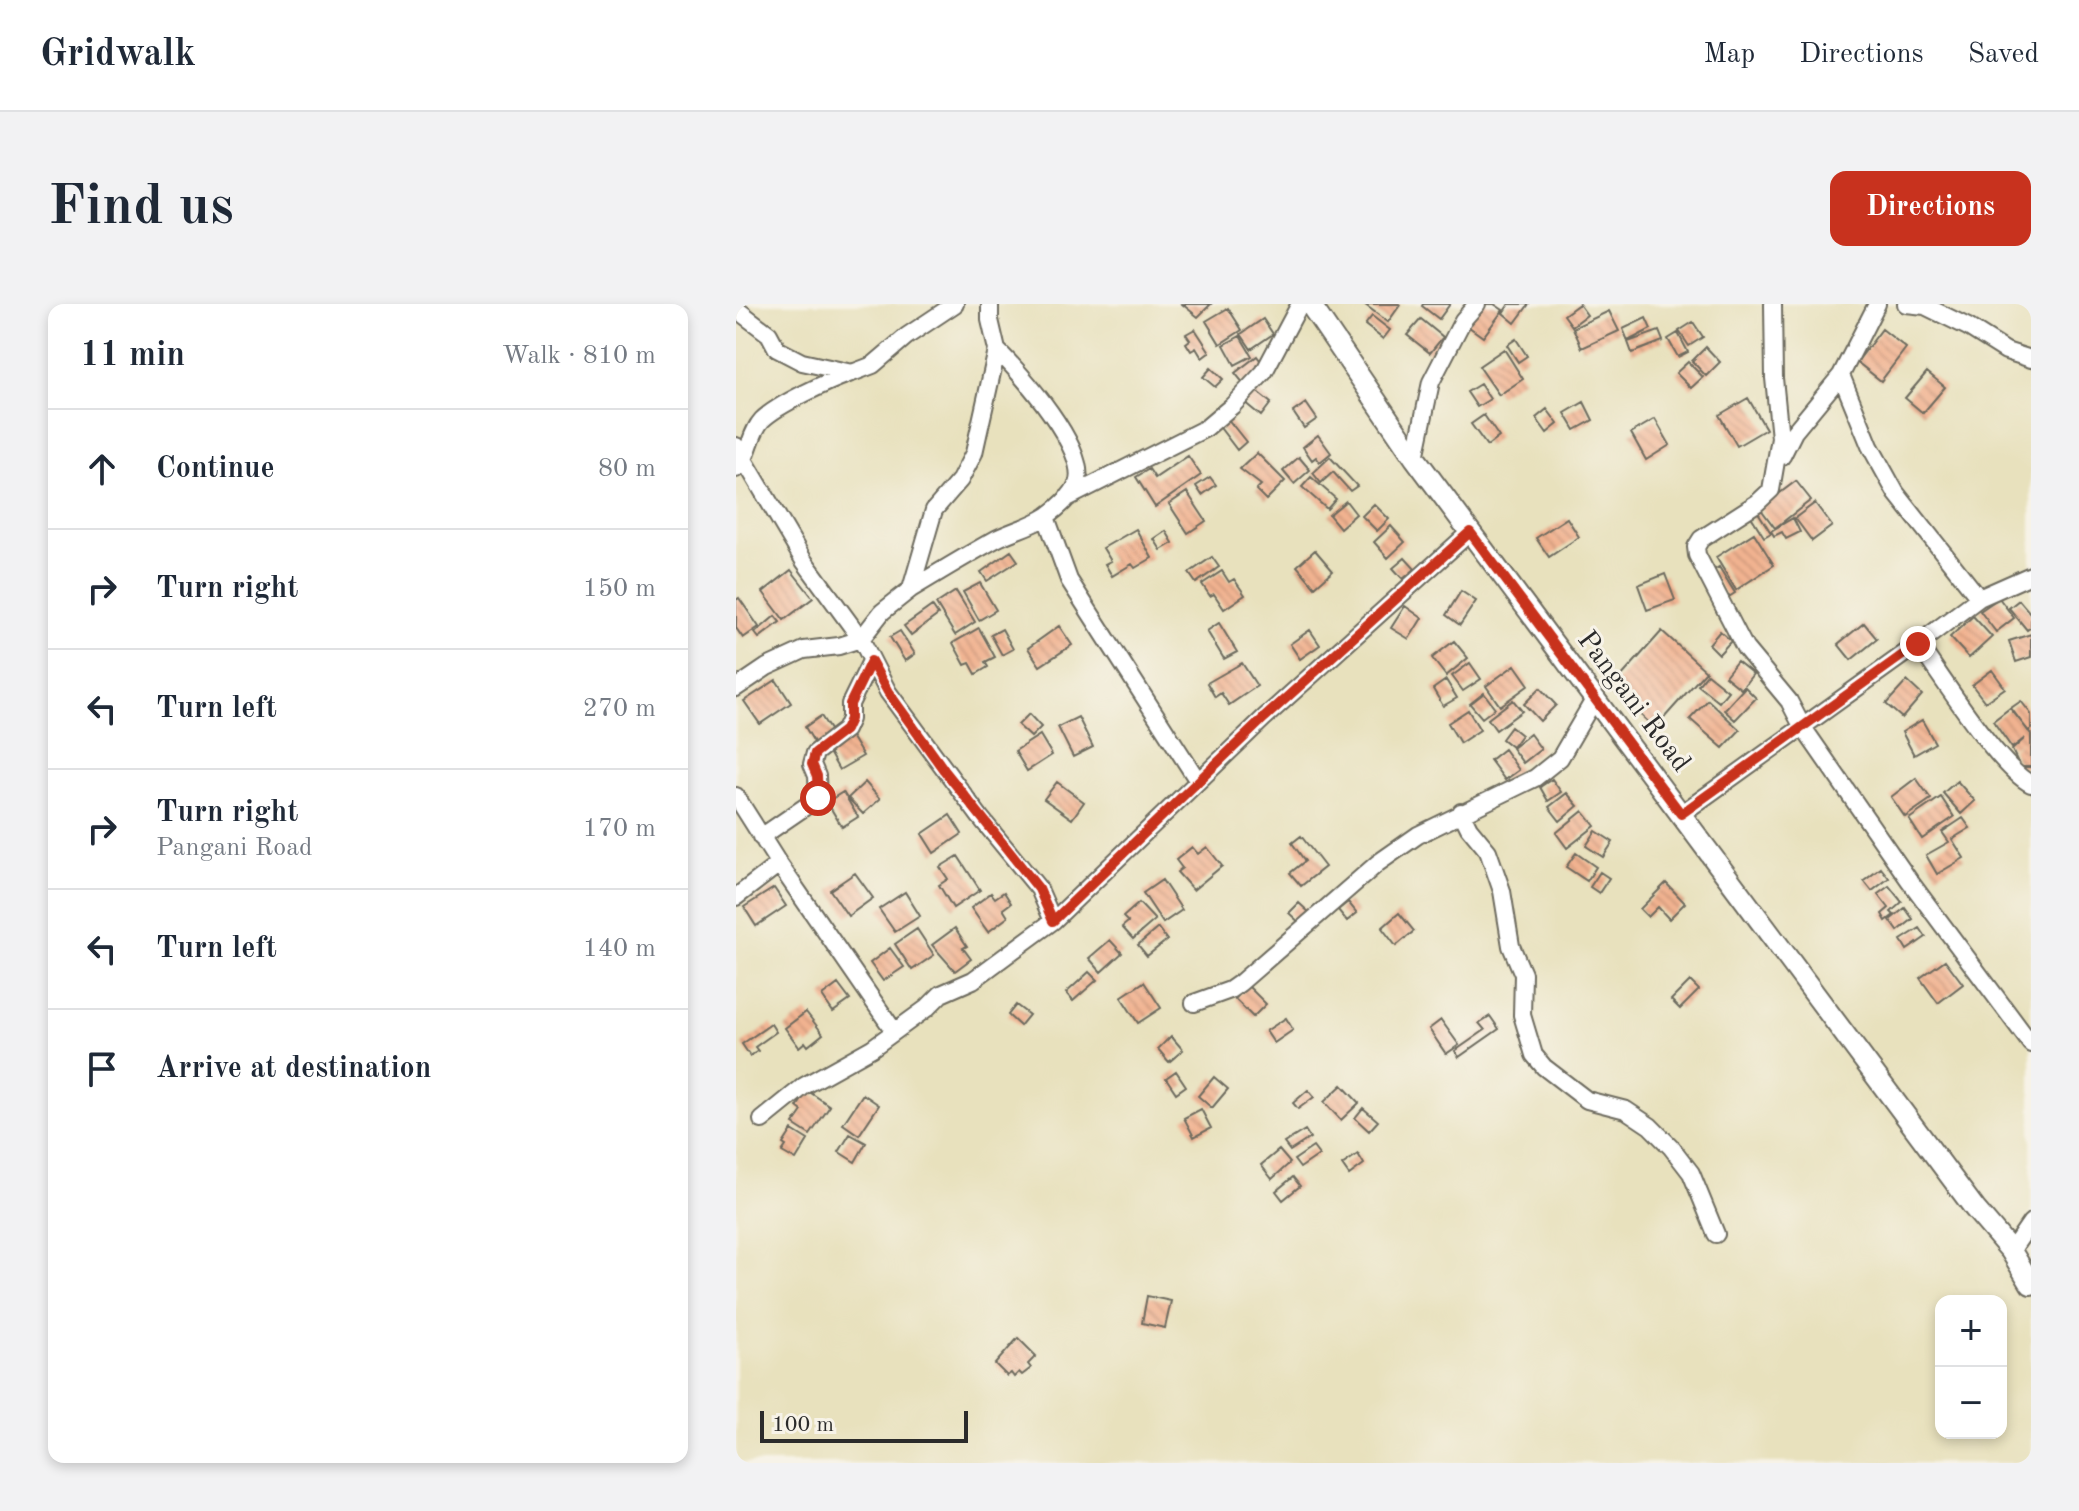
<!DOCTYPE html>
<meta charset="utf-8">
<style>
:root{--surface:#fff;--page:#f2f2f3;--text:#1f2937;--muted:#747a83;--line:#e0e1e3;--accent:#c8321e}
body{margin:0;font-family:"Old Standard TT",serif;background:var(--page);color:var(--text)}
.controls{position:absolute;right:24px;bottom:24px;display:grid;overflow:hidden;border-radius:16px;box-shadow:0 4px 12px #0003}
.controls button{width:72px;height:72px;display:grid;place-items:center;padding:0;border:0;border-bottom:2px solid var(--line);background:var(--surface);color:var(--text);font:40px sans-serif}
.scale{position:absolute;left:24px;bottom:20px;width:208px;box-sizing:border-box;padding-left:8px;border:4px solid #2b2b2b;border-top:0;font-size:22px;line-height:28px;white-space:nowrap;color:#2b2b2b;-webkit-text-stroke:6px #f7f3e8;paint-order:stroke}
.stop{position:absolute;width:24px;height:24px;margin:-18px;border:6px solid #c8321e;border-radius:50%;background:#fff}
.stop.end{background:#c8321e;border-color:#fff;box-shadow:0 2px 8px #0008}
.list{margin:0;padding:0;list-style:none}
h2{display:flex;justify-content:space-between;align-items:center;height:104px;margin:0;padding:0 32px;font-size:34px}
h2 small{font-size:26px;font-weight:400;color:var(--muted)}
.list li{display:grid;grid-template-columns:52px 1fr auto;gap:24px;align-items:center;box-sizing:border-box;height:120px;padding:0 32px;border-top:2px solid var(--line)}
.list b{display:block;font-size:30px;white-space:nowrap}
.list p{margin:0;font-size:26px;white-space:nowrap;color:var(--muted)}
.list em{font-size:26px;font-style:normal;color:var(--muted)}
.icon{flex:none;width:44px;height:44px;fill:none;stroke:currentColor;stroke-width:2;stroke-linecap:round;stroke-linejoin:round}
.map{position:relative;flex:none;width:1295px;height:1159px;overflow:hidden;border-radius:16px}
header{display:flex;align-items:center;gap:48px;box-sizing:border-box;height:112px;padding:0 40px;background:var(--surface);border-bottom:2px solid var(--line)}
header strong{font-size:38px}
nav{display:flex;gap:44px;margin-inline-start:auto;font-size:28px}
.intro{display:flex;align-items:center;justify-content:space-between;box-sizing:border-box;height:192px;padding:0 48px}
h1{margin:0;font-size:56px}
.button{padding:20px 36px;border-radius:16px;background:var(--accent);color:#fff;font-size:28px;font-weight:700}
main{display:flex;gap:48px;padding:0 48px}
aside{flex:1;background:var(--surface);border-radius:16px;box-shadow:0 4px 12px #0003}
.map>svg:first-child{display:block}
</style>
<header>
<strong>Gridwalk</strong>
<nav><a>Map</a><a>Directions</a><a>Saved</a></nav>
</header>
<div class="intro"><h1>Find us</h1><a class="button">Directions</a></div>
<main>
<aside>
<h2>11 min<small>Walk · 810 m</small></h2>
<ul class="list">
<li><svg class="icon" aria-label="ahead" viewBox="0 0 24 24"><path d="M12 20V5M6 11l6-6 6 6"/></svg><div><b>Continue</b></div><em>80 m</em></li>
<li><svg class="icon" aria-label="right" viewBox="0 0 24 24"><path d="M7 20v-9h11M14 6l5 5-5 5"/></svg><div><b>Turn right</b></div><em>150 m</em></li>
<li><svg class="icon" aria-label="left" viewBox="0 0 24 24"><path d="M17 20v-9H6M10 6l-5 5 5 5"/></svg><div><b>Turn left</b></div><em>270 m</em></li>
<li><svg class="icon" aria-label="right" viewBox="0 0 24 24"><path d="M7 20v-9h11M14 6l5 5-5 5"/></svg><div><b>Turn right</b><p>Pangani Road</p></div><em>170 m</em></li>
<li><svg class="icon" aria-label="left" viewBox="0 0 24 24"><path d="M17 20v-9H6M10 6l-5 5 5 5"/></svg><div><b>Turn left</b></div><em>140 m</em></li>
<li><svg class="icon" aria-label="arrive" viewBox="0 0 24 24"><path d="M6 21V4h12l-3 4 3 4H6"/></svg><div><b>Arrive at destination</b></div></li>
</ul>
</aside>
<div class="map">
<svg width="1295" height="1159" viewBox="0 0 1295 1159">
<defs>
<pattern id="building-back-hatch" width="6" height="6" patternUnits="userSpaceOnUse" patternTransform="scale(2)"><rect width="6" height="6" fill="#f1b290"/><path d="M-1 5l2 2M0 0l6 6M5-1l2 2" fill="none" stroke="#cf997c"/></pattern>
</defs>
<rect width="100%" height="100%" fill="#f7f3e8"/>
<filter id="ink" filterUnits="userSpaceOnUse"><feTurbulence type="fractalNoise" baseFrequency=".0125" numOctaves="2"/><feDisplacementMap in="SourceGraphic" scale="16" xChannelSelector="R" yChannelSelector="G"/><feConvolveMatrix kernelMatrix="1 2 1 2 8 2 1 2 1" color-interpolation-filters="sRGB"/></filter>
<filter id="wash" filterUnits="userSpaceOnUse"><feTurbulence type="fractalNoise" baseFrequency=".006" numOctaves="4" result="noise"/><feDisplacementMap in="SourceGraphic" scale="32" xChannelSelector="R" yChannelSelector="G"/><feGaussianBlur stdDeviation="1.8" result="paint"/><feColorMatrix in="noise" values="0 0 0 0 0 0 0 0 0 0 0 0 0 0 0 0 0 1.4 0 .05"/><feComposite in="paint" operator="in"/></filter>
<g filter="url(#wash)">
<rect width="100%" height="100%" fill="#e8e1bd"/>
<g id="blocks">
<!-- building -->
<path fill="url(#building-back-hatch)" d="M446,0h29l-13,13z
M628,0h35l1,1 -12,17z
M687,0h27l-11,15 -17,-13z
M743,0h15l9,6 -20,27 -18,-13z
M773,0h20l-14,19 -12,-10z
M843,0l8,11 -15,11 -8,-11z
M492,4l14,22 -22,14 -14,-23z
M873,7l10,20 -37,17 -9,-20z
M636,12l18,14 -7,9 -18,-14z
M910,14l5,11 -23,12 -5,-12z
M527,15l10,15 -22,15 -10,-15z
M685,15l22,18 -13,16 -23,-18z
M957,18l10,15 -14,9 -10,-15z
M459,25l15,23 -8,6 -6,-10 -5,3 -5,-8 4,-3 -4,-6z
M1146,25l24,19 -25,33 -24,-19z
M923,27l4,10 -31,12 -4,-11z
M942,29l10,19 -10,5 -10,-18z
M504,32l12,20 -17,9 -11,-20z
M780,35l11,17 -9,6 -11,-17z
M970,43l14,15 -14,14 -14,-15z
M768,45l19,30 -24,16 -20,-29z
M521,52l8,11 -21,17 -9,-11z
M952,58l15,15 -12,11 -15,-15z
M475,64l12,11 -8,8 -12,-10z
M1191,68l18,15 -22,26 -18,-15z
M744,80l10,15 -13,8 -10,-15z
M519,86l16,13 -10,13 -17,-14z
M1012,94l18,31 -29,17 -18,-31z
M848,98l9,18 -18,10 -10,-17z
M570,99l11,16 -13,9 -11,-16z
M811,105l11,15 -11,9 -11,-15z
M748,111l15,22 -12,9 -16,-22z
M491,114l19,24 -9,8 -19,-25z
M919,115l15,26 -24,15 -15,-27z
M582,131l13,18 -11,9 -4,-5 -4,3 -9,-13z
M521,149l28,28 -19,19 -10,-10 5,-5 -21,-16z
M452,152l13,19 -46,32 -19,-30 13,-8 6,9z
M563,153l11,13 -16,14 -11,-13z
M594,153l27,29 -7,5 -17,-19 -12,11 -8,-10z
M474,173l6,8 -14,10 -6,-9z
M575,173l25,22 -9,10 -25,-22z
M1060,177l15,19 -36,28 -15,-20z
M451,188l19,29 -18,12 -19,-29z
M610,197l10,13 -16,14 -11,-13z
M1079,199l17,23 -20,15 -17,-23z
M638,200l15,15 -12,12 -15,-15z
M1020,205l15,24 -7,4 -15,-24z
M831,214l12,19 -30,20 -13,-19z
M1057,214l7,14 -14,7 -4,-7 -8,4 -3,-5z
M655,222l14,16 -17,16 -14,-16z
M400,225l16,29 -17,10 -3,-4 -20,12 -7,-12 6,-3 -8,-13z
M430,227l7,12 -12,7 -7,-11z
M1018,229l20,32 -38,25 -20,-33z
M579,246l18,21 -18,16 -18,-21z
M275,247l7,10 -31,20 -6,-9z
M476,253l7,10 -23,16 -7,-10z
M669,254l10,11 -12,10 -10,-11z
M983,263l16,26 -8,5 -16,-26z
M55,266l22,28 -29,22 -21,-28z
M486,267l7,11 5,-3 11,16 -21,14 -10,-15 -4,2 -8,-12z
M929,270l10,26 -28,10 -9,-25z
M244,279l16,27 -17,10 -16,-28z
M220,287l19,31 -20,13 -19,-31z
M725,287l15,10 -16,24 -14,-10z
M3,294l20,29 -16,11 -7,-10v-28z
M1263,294l15,20 -18,14 -16,-21z
M1283,296l12,14v13l-4,3 -18,-22z
M196,302l6,9 -27,20 -7,-9z
M669,302l17,12 -13,21 -18,-11z
M39,312l5,6 -21,16 -4,-5z
M1237,312l19,21 -23,21 -19,-21z
M483,319l18,29 -13,7 -17,-28z
M1128,319l13,16 -26,21 -13,-16z
M323,322l13,19 -32,21 -12,-18z
M243,324l16,29 -10,5 3,5 -12,7 -6,-11 -5,2 -12,-22z
M266,325l11,20 -11,6 -11,-20z
M574,326l10,15 -20,14 -10,-15z
M164,327l15,23 -10,7 -15,-24z
M926,327l44,40 -51,57 -44,-40z
M984,327l11,10 -12,13 -10,-10z
M1295,330v23l-15,5 -7,-21z
M718,337l14,17 -22,18 -14,-18z
M1001,357l16,13 -12,15 -16,-13z
M506,359l15,23 -28,19 -8,-12 -6,4 -8,-14z
M734,359l11,16 -18,12 -11,-15z
M779,361l14,20 -29,21 -14,-20z
M1256,366l13,18 -20,14 -13,-17z
M971,370l21,17 -9,11 -21,-17z
M40,376l15,23 -31,21 -16,-23z
M710,376l11,18 -14,8 -10,-17z
M1171,377l15,14 -20,23 -16,-14z
M1009,383l11,11 -21,22 -11,-10z
M804,384l16,17 -16,16 -16,-17z
M748,389l11,15 -13,10 -12,-14z
M777,396l9,11 -26,19 -8,-11z
M972,396l32,30 -17,18 -33,-29z
M1285,397l10,13v15l-3,2 -17,-23z
M1274,404l21,26v33h-11l-8,-17 13,-12 -13,10 -19,-27z
M732,406l12,20 -20,13 -12,-20z
M293,410l12,13 -10,10 -13,-12z
M85,412l13,20 -17,11 -12,-20z
M342,413l15,30 -20,10 -15,-30z
M1186,416l13,23 -21,12 -12,-23z
M775,423l10,8 -9,12 -10,-8z
M113,429l14,23 -24,14 -13,-23z
M794,430l11,15 -18,14 -11,-15z
M304,431l12,20 -25,16 -12,-20z
M768,445l15,21 -14,10 -15,-20z
M1180,474l15,21 -26,18 -14,-20z
M816,475l9,13 -13,9 -8,-14z
M1221,477l18,20 -14,13 -18,-21z
M129,478l15,17 -17,15 -15,-16z
M321,478l27,20 -12,17 -28,-20z
M107,488l15,25 -16,10 -15,-25z
M831,489l11,13 -18,15 -11,-14z
M1205,493l13,20 -32,22 -13,-20z
M847,507l12,15 -28,22 -11,-15z
M214,511l12,19 -28,19 -12,-19z
M1227,514l7,10 -18,11 12,19 -27,16 -11,-19 23,-13 -7,-10z
M860,527l17,11 -10,15 -17,-11z
M565,532l24,31 -24,19 -11,-13 15,-12 -13,-18z
M456,543l6,7 9,-7 15,19 -29,24 -16,-18 5,-4 -6,-8z
M840,549l20,14 -9,14 -21,-14z
M222,552l22,34 -27,18 -14,-23 9,-6 -8,-12z
M1145,564l8,10 -17,13 -8,-10z
M864,568l9,6 -10,15 -9,-6z
M119,569l18,25 -25,18 -18,-26z
M426,576l20,30 -19,13 -20,-30z
M930,579l19,20 -16,16 -11,-12 -10,10 -8,-8z
M1153,582l13,16 -11,10 3,3 -8,6 -4,-7 7,-6 -11,-14z
M38,584l12,18 -30,20 -12,-19z
M169,588l15,24 -25,16 -16,-23z
M268,588l7,11 -8,6 5,8 -20,15 -17,-24 20,-15 4,5z
M612,598l9,11 -10,8 -9,-11z
M403,599l16,17 -22,19 -11,-12 6,-5 -5,-5z
M563,599l13,12 -10,10 -13,-12z
M1169,604l8,11 -15,12 -8,-11z
M663,609l15,18 -18,15 -14,-18z
M219,624l12,18 -4,2 8,11 -16,12 -23,-26z
M422,624l9,12 -20,16 -9,-11z
M1184,624l6,9 -19,13 -6,-10z
M181,625l17,26 -22,15 -17,-26z
M374,636l12,13 -21,19 -12,-14z
M154,644l14,19 -21,14 -13,-18z
M1209,656l18,24 -25,19 -18,-25z
M353,668l8,8 -24,21 -7,-8z
M954,677l9,9 -19,19 -9,-9z
M408,678l17,26 -23,15 -17,-26z
M102,680l12,16 -17,12 -11,-16z
M512,682l18,18 -13,13 -18,-18z
M280,701l13,10 -9,11 -12,-11z
M70,708l17,22 -15,12 -3,-4 -6,5 -14,-19z
M754,712l9,13 -40,28 -4,-6 30,-21 -6,-7z
M550,714l7,12 -19,13 -8,-12z
M705,716l18,25 -13,9 -17,-25z
M35,720l5,8 -21,15 3,4 -8,5 -8,-12z
M435,732l12,14 -14,12 -11,-13z
M440,767l10,15 -10,7 -10,-15z
M478,773l14,12 -16,19 -14,-12z
M606,781l17,18 -18,17 -17,-18z
M572,786l6,7 -16,12 -5,-6z
M72,787l22,15 -20,29 -17,-11 9,-13 -5,-4z
M127,790l16,11 -20,30 -16,-11z
M627,804l15,13 -9,10 -14,-13z
M465,805l10,19 -17,9 -10,-19z
M56,826l16,10 -12,20 -14,-8 4,-6 -3,-2z
M569,826l5,8 -20,13 -6,-8z
M114,830l16,9 -11,19 -16,-10z
M577,843l6,8 -19,13 -6,-8z
M543,846l11,13 -18,16 -11,-14z
M622,850l6,10 -15,11 -7,-10z
M557,873l7,9 -17,14 -7,-9z
M411,992l24,5 -6,27 -23,-5z
M282,1034l18,18 -8,8 3,4 -9,7 -3,-3 -5,5 -3,-4 -4,3 -12,-12z"/>
</g>
</g>
<g filter="url(#ink)">
<use href="#blocks" fill-opacity="0" stroke="#6d6b5e" stroke-width="2"/>
<g fill="none" stroke-linecap="round" stroke-linejoin="round">
<defs>
<path id="minor" d="M1037,0l1,74 6,60 -9,52 -14,13 -56,36 -5,8 1,8 48,93 44,53 13,25 107,154 122,164
M1170,0l19,2 43,21 38,24 25,8
M0,5l33,25 8,15 25,13 50,11 21,-8 34,-29 48,-32
M1105,71l29,71 26,47 83,105
M0,142l68,115 57,78 27,53 92,125 59,72 14,32 -80,59 -32,14 -14,14 -55,40 -68,38 -42,34
M1046,152l12,-24 47,-57 36,-71
M679,154l16,-76 32,-62 14,-16
M0,165c14,-12 13,-35 26,-49 16,-16 67,-39 89,-47
M331,194l139,-70 26,-22 32,-34 36,-68
M310,213l23,63 129,201
M175,285c28,-17 56,-34 85,-50 16,-8 36,-13 51,-23 10,-7 25,-20 30,-32 13,-33 -57,-112 -80,-134
M1182,340c23,32 82,125 113,140
M0,384l31,-21 37,-17 35,-4 22,-7 21,-27 29,-23 23,-79 26,-30 14,-27 23,-103 -7,-30v-16
M0,492l43,68 115,167
M725,508l8,16 19,23 14,40 9,55 12,28 -1,41 12,40 10,12 43,33 39,10 24,16 21,21 20,26 25,61
M945,510l237,-170 61,-46 52,-23
M25,533l57,-39 -1,-22 -5,-12 3,-11 30,-23 5,-11v-15l21,-43
M0,593l43,-33
M317,617l211,-203 206,-186
M458,699l36,-13 10,-7 138,-120 40,-28 117,-57 25,-20 35,-60
M1275,947l20,-29"/>
<path id="major" d="M574,0l105,154 560,751 36,42 20,33"/>
</defs>
<!-- minor casing -->
<use href="#minor" stroke="#6d6b5e" stroke-width="20"/>
<!-- major casing -->
<use href="#major" stroke="#6d6b5e" stroke-width="24"/>
<!-- minor -->
<use href="#minor" stroke="#fff" stroke-width="16"/>
<!-- major -->
<use href="#major" stroke="#fff" stroke-width="20"/>
</g>
</g>
<g fill="none" stroke-linecap="round" stroke-linejoin="round" filter="url(#ink)">
<!-- route -->
<path stroke="#c8321e" stroke-width="10" d="M82,494l-1,-22 -5,-12 3,-11 30,-23 5,-11v-15l21,-43 17,31 56,78 95,119 14,32 211,-203 206,-186 211,282 237,-170"/>
</g>
<g text-anchor="middle" dominant-baseline="central" stroke-width="6" stroke-linejoin="round" paint-order="stroke">
<!-- street labels -->
<g font-size="28" fill="#2b2b2b" stroke="#f7f3e8">
<text transform="translate(897 398) rotate(53)">Pangani Road</text>
</g>
</g>
</svg>
<div class="controls">
<button>+</button>
<button>−</button>
</div>
<div class="scale">100 m</div>
<div class="stop" style="left:82px;top:494px"></div>
<div class="stop end" style="left:1182px;top:340px"></div>
</div>
</main>
